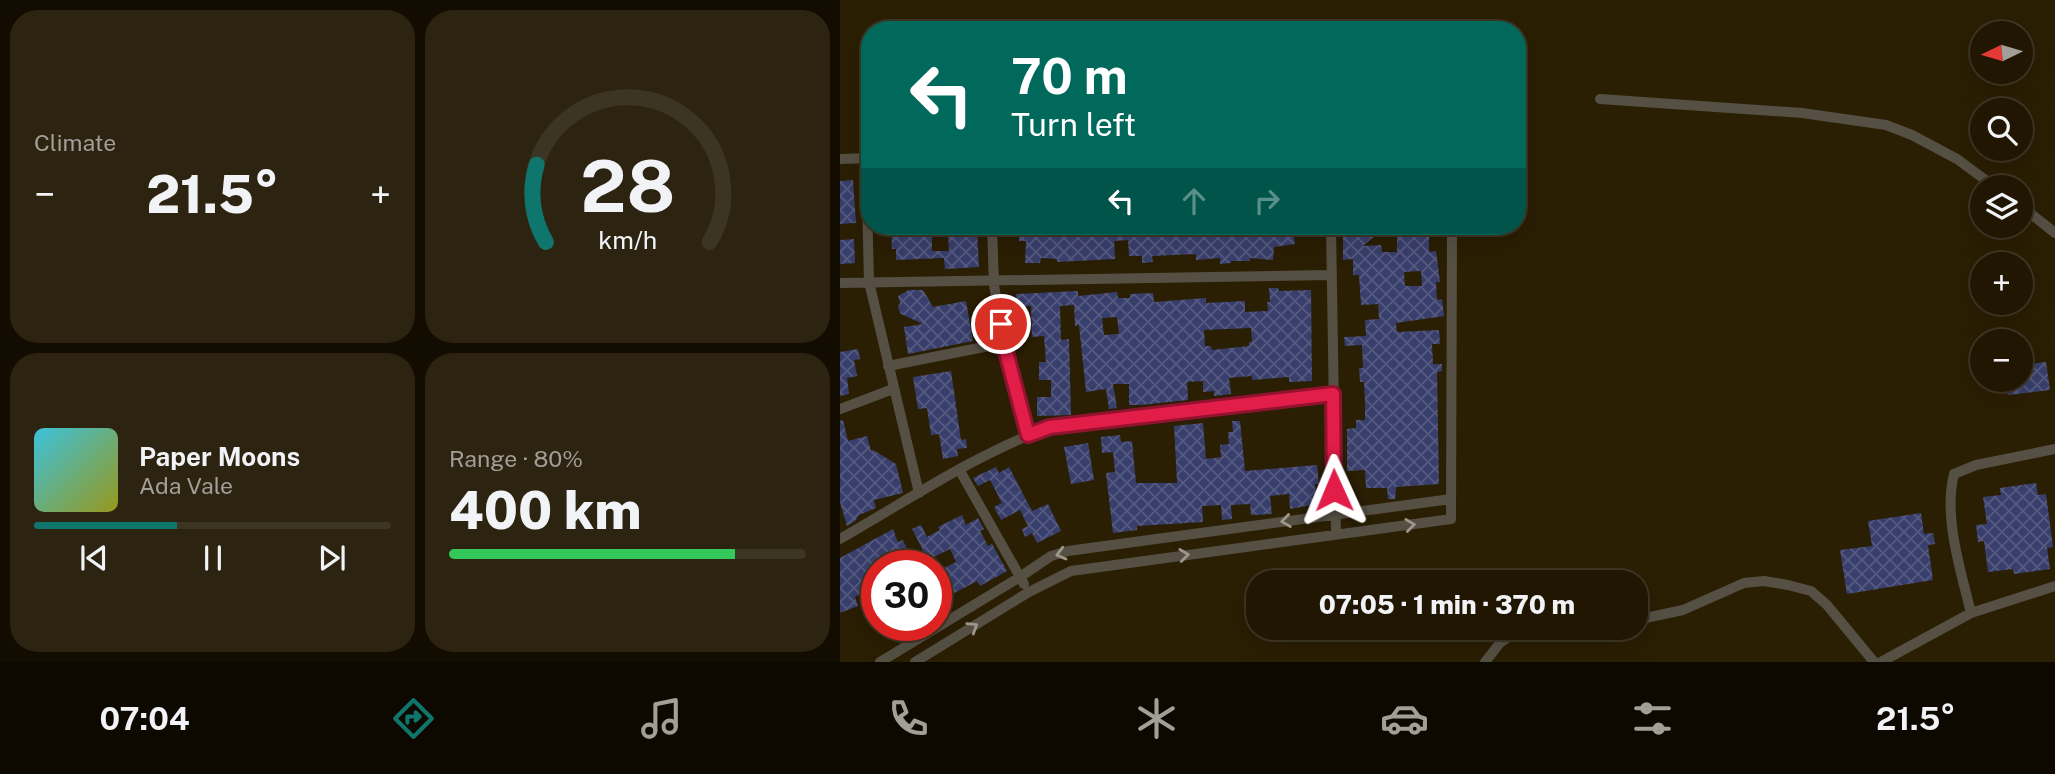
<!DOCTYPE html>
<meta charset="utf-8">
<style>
body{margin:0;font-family:"Public Sans",sans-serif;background:#2d2311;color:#f1f3f6;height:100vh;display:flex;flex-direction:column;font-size:26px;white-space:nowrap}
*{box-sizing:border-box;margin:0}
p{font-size:23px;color:#a29f99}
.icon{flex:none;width:38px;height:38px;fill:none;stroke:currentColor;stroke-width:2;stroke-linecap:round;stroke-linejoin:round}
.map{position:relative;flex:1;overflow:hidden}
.sheet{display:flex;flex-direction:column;gap:10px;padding:10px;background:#120c01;width:840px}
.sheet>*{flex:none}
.guide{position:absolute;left:21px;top:21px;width:665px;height:214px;border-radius:28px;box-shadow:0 7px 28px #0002,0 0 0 2px #3d3524;background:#00695c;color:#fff;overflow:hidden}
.needle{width:46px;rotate:265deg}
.fabs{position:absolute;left:1130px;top:21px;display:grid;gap:14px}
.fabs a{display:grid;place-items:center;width:63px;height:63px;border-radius:50%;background:#201602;box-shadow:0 7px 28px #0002,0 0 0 2px #3d3524;font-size:35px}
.speed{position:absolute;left:21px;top:550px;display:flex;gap:14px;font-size:35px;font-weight:700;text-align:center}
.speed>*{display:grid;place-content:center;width:91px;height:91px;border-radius:50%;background:#201602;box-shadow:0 7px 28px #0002,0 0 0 2px #3d3524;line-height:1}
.speed .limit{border:10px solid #d22;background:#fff;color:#111}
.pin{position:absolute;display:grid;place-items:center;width:60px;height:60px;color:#fff;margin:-30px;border:4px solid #fff;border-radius:50%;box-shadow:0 2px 7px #0007}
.me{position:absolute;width:77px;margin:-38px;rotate:359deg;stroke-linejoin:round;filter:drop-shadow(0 0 5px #0008)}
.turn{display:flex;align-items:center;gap:24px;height:147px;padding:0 35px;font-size:32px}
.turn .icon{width:91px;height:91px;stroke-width:2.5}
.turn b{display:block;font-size:49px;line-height:60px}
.lanes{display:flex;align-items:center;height:66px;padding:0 35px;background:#0003;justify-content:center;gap:35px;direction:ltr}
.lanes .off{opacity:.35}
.big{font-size:52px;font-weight:800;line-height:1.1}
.sheet .tile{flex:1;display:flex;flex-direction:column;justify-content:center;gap:10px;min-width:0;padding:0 24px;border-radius:28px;background:#2d2311}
.sheet .dial{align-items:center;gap:0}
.dial svg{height:182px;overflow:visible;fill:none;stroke:#3d3524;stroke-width:7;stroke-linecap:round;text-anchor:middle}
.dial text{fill:#f1f3f6;stroke:none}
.song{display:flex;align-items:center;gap:21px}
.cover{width:84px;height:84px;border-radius:10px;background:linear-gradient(135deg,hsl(190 70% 55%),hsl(60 70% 35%))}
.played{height:7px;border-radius:4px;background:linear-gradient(90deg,#0f766e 40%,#3d3524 40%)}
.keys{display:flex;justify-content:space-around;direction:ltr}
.heat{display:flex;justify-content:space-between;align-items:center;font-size:38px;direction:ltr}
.charge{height:10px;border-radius:5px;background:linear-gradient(90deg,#34c759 80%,#3d3524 0)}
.sheet .tiles{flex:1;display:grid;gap:10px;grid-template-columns:repeat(2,1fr)}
.trip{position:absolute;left:406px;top:570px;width:402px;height:70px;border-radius:28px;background:#201602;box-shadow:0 7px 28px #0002,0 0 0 2px #3d3524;font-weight:800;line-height:70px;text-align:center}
.menu{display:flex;height:112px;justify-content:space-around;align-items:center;background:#0d0901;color:#a29f99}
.menu .icon{width:49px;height:49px}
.menu .active{color:#0f766e}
.menu b{font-size:32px;color:#f1f3f6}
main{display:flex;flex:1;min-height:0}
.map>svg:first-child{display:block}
.building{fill:url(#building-cross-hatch);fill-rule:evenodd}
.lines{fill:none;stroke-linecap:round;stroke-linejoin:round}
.minor{stroke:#565044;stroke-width:10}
.oneway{stroke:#9e9689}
.route-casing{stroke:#92132f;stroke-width:18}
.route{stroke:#e11d48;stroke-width:12}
</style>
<main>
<section class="sheet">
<div class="tiles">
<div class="tile"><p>Climate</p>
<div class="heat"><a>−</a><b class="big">21.5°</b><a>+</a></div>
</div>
<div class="tile dial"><svg viewBox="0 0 100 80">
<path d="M14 69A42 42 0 1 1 86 69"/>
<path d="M14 69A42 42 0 0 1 10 35" stroke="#0f766e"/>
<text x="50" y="56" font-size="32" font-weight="700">28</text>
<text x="50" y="72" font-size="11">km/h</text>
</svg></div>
<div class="tile">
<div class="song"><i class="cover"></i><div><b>Paper Moons</b><p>Ada Vale</p></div></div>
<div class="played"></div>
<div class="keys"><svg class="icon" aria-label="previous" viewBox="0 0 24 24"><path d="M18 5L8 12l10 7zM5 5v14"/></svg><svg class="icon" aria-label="pause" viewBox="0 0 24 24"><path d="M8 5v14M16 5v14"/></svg><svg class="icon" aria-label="next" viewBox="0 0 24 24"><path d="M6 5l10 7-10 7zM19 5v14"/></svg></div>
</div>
<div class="tile"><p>Range · 80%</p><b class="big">400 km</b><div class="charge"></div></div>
</div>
</section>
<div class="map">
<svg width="1215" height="662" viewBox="0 0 1215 662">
<defs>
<pattern id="building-cross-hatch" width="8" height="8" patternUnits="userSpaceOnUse" patternTransform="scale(1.75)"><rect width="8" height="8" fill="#393f6c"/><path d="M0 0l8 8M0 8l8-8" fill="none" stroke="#565a80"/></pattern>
</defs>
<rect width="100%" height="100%" fill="#2a1e03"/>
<path class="building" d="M13 180 16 223 0 224V181Z
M51 226H137L139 267 105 269 104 258 56 260V249H52ZM108 236 109 251H92V237Z
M179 226H346V229H361L389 228V226H452L455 244 434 247 433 260 410 258V261H391V263L380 264V258L356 260V254L312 256 313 262 302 263V256H289L288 240 274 241 275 259 217 262V259L201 258 200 263H185L186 241H179Z
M522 226H546L523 246 541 245 542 252H557V226H594V233H589V252L596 251 600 282H596L597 300 602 299 604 316 556 323 557 332 599 330 600 344H592L593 364H602V371L597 372 599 484 556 487 555 499H548L547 488H526L525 470 507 471V429L516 428V420H525V402L524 382H520L519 368H523L522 345 505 346 504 337 526 336 525 320 539 319 538 304 521 305 519 275H513V259L503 260V232L515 231ZM581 271 582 286H565L564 272Z
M14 239 15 263 0 264V240Z
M429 288H438L439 291 471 290 472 381 449 382V377L412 380V376L389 378 391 394 374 396V391L363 392V381L347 382 348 400 301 405H289V384H273L277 408 269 409 266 389 246 392 239 325 235 326 234 305 220 306 221 340 229 339 231 415 197 416V397H211V380H199V362H206L204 336 192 337 191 306H176V294L238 291V296L277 292 278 298H290V294L313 293 314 302 366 298V303L405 301V312L428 311 427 302H430ZM277 317 279 334 264 335 262 318ZM411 328 412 342H409V346L372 350 371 346H365L364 330Z
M69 290H83L93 307 126 301 133 341 68 354 64 327 83 324 61 314 58 307 60 303 58 296Z
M18 349 20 359 14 360 17 376 7 378 9 394 0 396V352Z
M1206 362 1210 390 1168 395 1166 380H1181V365Z
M111 371 121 440 126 439 127 448 117 449 118 456 103 459 99 434 91 435 87 408 78 409 73 377Z
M3 420 8 441 27 436 31 451 33 450 56 464 63 493 34 500 36 508 19 515 15 521 7 526 0 502V421Z
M392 421H400L405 471 477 465 479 484H475L477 504 450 509 449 494 430 496 432 514 411 515 410 504 391 505 392 519 382 520 381 505 362 506 363 522 297 526V530L273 533 266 473 275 472 273 452 262 453 261 437 280 435 281 442 292 441 296 483H337L334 426 363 423 366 459 381 457 380 445 389 444 388 432H393Z
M248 443 254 480 231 484 224 447Z
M156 467 159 473 169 467 192 511 208 504 221 531 197 543 192 533 185 537 182 529 188 526 180 510 161 520 154 507 162 503 150 480 138 486 133 478Z
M1196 483 1198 495 1206 494 1213 547 1207 548 1210 569 1174 574 1173 569 1148 572 1144 541 1138 542 1136 525 1147 524 1143 497 1161 495 1160 488Z
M1081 513 1084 534 1093 533 1095 544 1088 545 1093 580 1007 594 1000 550 1032 546 1028 521Z
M122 515 126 525 138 518 144 529 140 531 148 546 152 544 167 571 140 586 137 581 105 598 110 609 96 616V572L116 562 110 549 88 560 72 529 81 525 87 537 100 530 98 527Z
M53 529 58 542 63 540 74 565H37V611L27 590 15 597 18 606 0 613V558Z
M43 625H77L49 638Z"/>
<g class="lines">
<path class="minor" d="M760 99 962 113 1046 125 1072 135 1117 159 1155 187
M26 158 29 282 79 493
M0 159 30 158
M1181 206 1215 233
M152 226 154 285 164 343 188 435
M491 226 496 534
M0 283 491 275
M48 366 164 343
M0 409 53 389
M120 471 184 584
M0 539C68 500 136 454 210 427L493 394
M1131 613C1121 571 1103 517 1114 474L1136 465 1215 449
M796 620 843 610 904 583 924 581 948 585 971 591 987 605 1034 662
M40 662 180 577 211 556 228 551 611 499
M75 662 189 592 231 571 611 519 612 226
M645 662 660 643 677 631 707 628
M1041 662 1131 613 1215 586"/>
</g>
<defs><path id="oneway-chevron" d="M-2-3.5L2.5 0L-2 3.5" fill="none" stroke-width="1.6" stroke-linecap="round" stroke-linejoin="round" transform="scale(1.75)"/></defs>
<g class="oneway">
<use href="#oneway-chevron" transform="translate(446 521) rotate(172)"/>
<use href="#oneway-chevron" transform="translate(570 525) rotate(-7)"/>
<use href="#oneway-chevron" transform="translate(221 554) rotate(165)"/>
<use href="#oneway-chevron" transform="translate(344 555) rotate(-7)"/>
<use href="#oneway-chevron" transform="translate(133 627) rotate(-32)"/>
</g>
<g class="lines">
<defs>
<path id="route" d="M161 324 165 348 188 435 210 427 493 394 494 490"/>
</defs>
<use href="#route" class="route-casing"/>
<use href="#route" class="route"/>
</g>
</svg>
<div class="fabs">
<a><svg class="needle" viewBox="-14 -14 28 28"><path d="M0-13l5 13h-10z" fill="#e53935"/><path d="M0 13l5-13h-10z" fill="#a29f99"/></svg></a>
<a><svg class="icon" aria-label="search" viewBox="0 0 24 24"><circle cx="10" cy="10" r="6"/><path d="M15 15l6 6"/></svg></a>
<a><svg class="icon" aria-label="layers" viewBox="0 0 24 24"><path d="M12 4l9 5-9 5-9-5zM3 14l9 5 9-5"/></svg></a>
<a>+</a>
<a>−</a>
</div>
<div class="speed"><div class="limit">30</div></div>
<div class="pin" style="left:161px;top:324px;background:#d93025"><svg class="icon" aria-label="arrive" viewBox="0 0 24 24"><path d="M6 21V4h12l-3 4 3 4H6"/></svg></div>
<svg class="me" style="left:494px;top:490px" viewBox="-20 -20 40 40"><path d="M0-17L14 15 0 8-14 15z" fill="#e11d48" stroke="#fff" stroke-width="4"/></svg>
<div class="trip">07:05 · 1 min · 370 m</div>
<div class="guide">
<div class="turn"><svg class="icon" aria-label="left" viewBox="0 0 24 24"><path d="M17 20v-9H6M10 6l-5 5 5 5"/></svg><div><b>70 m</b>Turn left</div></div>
<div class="lanes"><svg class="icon" aria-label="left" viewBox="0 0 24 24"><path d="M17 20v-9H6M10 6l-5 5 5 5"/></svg><svg class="icon off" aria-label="ahead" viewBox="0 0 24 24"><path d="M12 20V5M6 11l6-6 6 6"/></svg><svg class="icon off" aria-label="right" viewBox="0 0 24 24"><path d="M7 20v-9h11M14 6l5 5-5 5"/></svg></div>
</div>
</div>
</main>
<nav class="menu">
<b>07:04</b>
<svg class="icon active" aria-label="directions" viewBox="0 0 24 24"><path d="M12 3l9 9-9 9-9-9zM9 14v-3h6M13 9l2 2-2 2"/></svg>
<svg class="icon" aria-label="music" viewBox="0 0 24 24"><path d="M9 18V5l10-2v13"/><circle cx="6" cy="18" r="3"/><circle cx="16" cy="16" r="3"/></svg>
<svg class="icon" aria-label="phone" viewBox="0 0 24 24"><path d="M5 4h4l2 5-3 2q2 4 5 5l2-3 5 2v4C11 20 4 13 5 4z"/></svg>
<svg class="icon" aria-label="climate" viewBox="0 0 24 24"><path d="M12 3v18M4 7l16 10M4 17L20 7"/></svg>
<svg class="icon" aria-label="car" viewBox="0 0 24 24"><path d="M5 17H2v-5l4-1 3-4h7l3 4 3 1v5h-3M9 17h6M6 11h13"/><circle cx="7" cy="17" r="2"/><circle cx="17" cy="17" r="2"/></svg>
<svg class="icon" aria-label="filters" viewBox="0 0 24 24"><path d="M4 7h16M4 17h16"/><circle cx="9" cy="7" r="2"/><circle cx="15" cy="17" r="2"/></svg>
<b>21.5°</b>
</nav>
